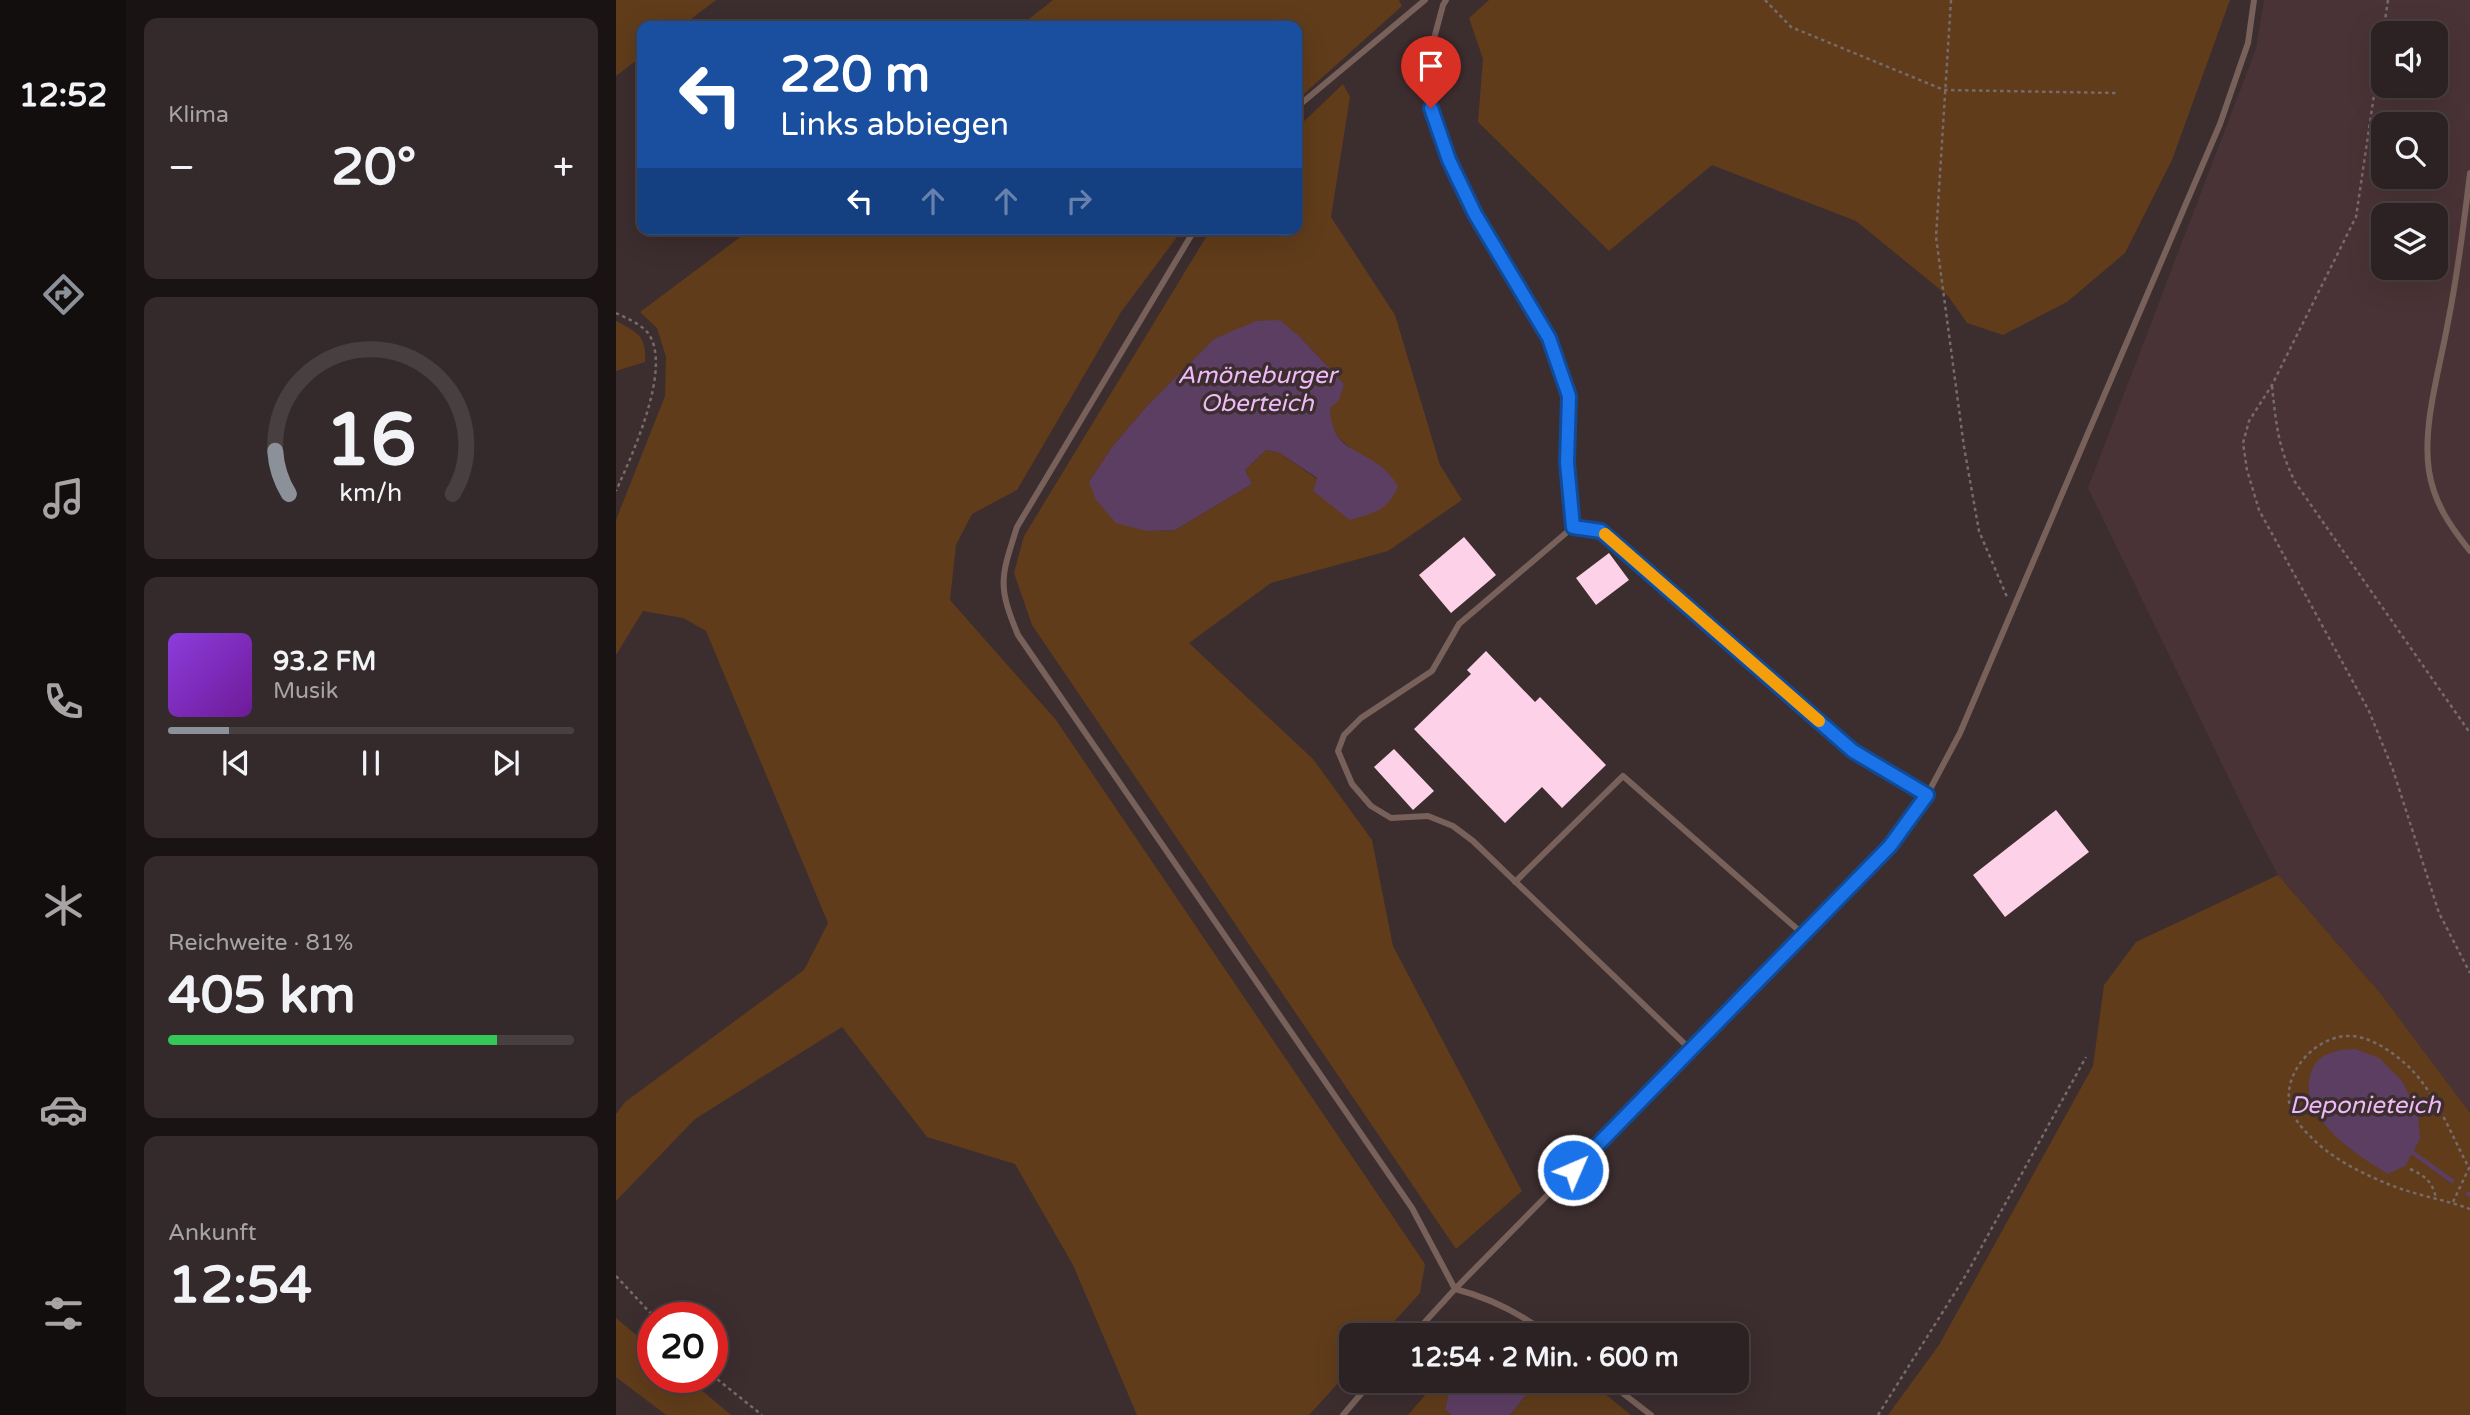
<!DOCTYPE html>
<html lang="de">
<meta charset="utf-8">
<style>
body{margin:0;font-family:"Varela Round",sans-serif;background:#352a2b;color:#f1f3f6;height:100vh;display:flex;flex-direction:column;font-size:26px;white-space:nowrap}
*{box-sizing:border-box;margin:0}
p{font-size:23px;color:#a7a4a6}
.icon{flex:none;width:38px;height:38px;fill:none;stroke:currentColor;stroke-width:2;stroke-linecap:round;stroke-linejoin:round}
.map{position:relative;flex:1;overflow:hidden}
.drawer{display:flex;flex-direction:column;gap:18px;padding:18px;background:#191313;width:490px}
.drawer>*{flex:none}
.top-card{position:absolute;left:21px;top:21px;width:665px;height:214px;border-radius:14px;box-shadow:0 7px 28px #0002,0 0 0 2px #483f41;background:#1a4fa0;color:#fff;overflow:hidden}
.fabs{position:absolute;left:1755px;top:21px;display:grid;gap:14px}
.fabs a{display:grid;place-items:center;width:77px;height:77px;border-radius:14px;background:#2d2223;box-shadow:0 7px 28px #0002,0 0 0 2px #483f41;font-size:35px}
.speed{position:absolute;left:21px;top:1302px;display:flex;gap:14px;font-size:35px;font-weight:700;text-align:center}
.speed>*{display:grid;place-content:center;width:91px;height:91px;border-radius:50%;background:#2d2223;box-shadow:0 7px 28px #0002,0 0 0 2px #483f41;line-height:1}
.speed .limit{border:10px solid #d22;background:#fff;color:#111}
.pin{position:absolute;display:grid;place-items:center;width:60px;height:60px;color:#fff;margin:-72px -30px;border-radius:50% 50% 50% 0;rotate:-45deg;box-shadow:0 0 7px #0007}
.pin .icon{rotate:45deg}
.me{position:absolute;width:77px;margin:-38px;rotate:45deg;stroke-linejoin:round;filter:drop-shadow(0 0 5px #0008)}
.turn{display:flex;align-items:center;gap:24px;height:147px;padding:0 28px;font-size:32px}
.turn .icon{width:91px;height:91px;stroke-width:2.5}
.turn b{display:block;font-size:49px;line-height:60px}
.lanes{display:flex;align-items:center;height:66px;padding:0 28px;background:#0003;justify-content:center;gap:35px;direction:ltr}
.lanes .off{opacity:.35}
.big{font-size:52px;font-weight:700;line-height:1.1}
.drawer .tile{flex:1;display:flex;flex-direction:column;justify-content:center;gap:10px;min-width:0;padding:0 24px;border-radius:14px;background:#352a2b}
.drawer .dial{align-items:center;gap:0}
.dial svg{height:182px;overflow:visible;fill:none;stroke:#483f41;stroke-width:7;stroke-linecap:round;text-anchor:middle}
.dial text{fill:#f1f3f6;stroke:none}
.song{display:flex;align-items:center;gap:21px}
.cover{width:84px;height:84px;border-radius:10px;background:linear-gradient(135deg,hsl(270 70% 55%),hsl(280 70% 35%))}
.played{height:7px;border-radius:4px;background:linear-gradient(90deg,#8c9099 15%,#483f41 15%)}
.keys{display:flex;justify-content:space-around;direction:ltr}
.heat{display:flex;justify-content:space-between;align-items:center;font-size:38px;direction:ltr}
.charge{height:10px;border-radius:5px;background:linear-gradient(90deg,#34c759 81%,#483f41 0)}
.trip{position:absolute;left:723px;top:1323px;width:410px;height:70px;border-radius:14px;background:#2d2223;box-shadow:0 7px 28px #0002,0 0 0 2px #483f41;font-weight:700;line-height:70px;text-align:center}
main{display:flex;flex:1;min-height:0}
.menu{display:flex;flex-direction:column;width:126px;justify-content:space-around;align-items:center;background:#120e0e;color:#a7a4a6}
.menu .icon{width:49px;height:49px}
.menu .on{color:#8c9099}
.menu b{font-size:32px;color:#f1f3f6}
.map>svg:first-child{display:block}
.built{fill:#4a3336;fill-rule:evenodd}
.green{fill:#603c1a;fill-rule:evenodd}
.water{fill:#5d3e63}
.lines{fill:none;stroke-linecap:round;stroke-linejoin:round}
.stream{stroke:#5d3e63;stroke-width:4.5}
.building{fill:#fdd2e8}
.path{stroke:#776a6b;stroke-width:2.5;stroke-dasharray:3.5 3.5;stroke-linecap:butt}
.service{stroke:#78615a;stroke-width:6}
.route-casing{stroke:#114b97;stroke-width:18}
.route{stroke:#1a73e8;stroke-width:12}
.slow{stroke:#f59e0b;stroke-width:12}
.labels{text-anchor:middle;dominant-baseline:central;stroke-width:7;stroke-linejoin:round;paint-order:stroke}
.water-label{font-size:24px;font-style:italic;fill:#eebaf8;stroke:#3c2d2f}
</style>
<main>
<nav class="menu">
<b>12:52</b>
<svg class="icon on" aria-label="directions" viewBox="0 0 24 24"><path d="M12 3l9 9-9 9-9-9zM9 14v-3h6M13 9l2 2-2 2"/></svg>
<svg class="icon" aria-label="music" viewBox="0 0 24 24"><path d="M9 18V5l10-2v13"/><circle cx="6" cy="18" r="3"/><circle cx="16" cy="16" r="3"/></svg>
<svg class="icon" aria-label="phone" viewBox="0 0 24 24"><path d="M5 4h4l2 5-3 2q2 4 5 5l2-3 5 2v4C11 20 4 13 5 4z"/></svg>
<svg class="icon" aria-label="climate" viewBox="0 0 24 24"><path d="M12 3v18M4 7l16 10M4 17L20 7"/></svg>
<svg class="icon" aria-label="car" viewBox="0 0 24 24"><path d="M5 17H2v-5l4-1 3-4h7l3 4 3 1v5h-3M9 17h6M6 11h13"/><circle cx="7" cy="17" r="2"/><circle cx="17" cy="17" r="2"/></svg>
<svg class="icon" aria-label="filters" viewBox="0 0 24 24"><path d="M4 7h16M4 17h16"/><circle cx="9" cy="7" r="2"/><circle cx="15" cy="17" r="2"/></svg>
</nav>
<section class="drawer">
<div class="tile"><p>Klima</p>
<div class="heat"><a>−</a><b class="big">20°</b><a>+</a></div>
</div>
<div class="tile dial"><svg viewBox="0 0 100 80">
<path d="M14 69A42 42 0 1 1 86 69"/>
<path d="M14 69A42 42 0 0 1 8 50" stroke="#8c9099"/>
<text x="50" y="56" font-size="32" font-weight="700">16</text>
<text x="50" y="72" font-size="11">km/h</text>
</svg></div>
<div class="tile">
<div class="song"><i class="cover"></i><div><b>93.2 FM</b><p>Musik</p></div></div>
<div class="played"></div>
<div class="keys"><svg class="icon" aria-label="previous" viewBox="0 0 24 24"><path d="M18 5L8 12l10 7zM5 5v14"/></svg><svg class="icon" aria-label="pause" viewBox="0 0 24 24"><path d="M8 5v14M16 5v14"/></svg><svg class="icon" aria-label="next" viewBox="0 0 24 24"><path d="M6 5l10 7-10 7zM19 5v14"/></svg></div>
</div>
<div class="tile"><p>Reichweite · 81%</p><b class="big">405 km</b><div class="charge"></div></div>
<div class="tile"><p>Ankunft</p><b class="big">12:54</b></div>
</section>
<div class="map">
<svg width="1854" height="1415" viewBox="0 0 1854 1415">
<rect width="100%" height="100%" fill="#3c2d2f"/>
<path class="built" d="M1648 0H1854V1113L1765 994 1662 875 1637 828 1472 488 1640 49ZM1768 33H1820V86H1768ZM1768 124H1820V177H1768ZM1768 215H1820V268H1768Z"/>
<path class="green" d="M0 0H100L66 26H26V56L0 76Z
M437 0H783L786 6 681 100V26H404Z
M873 0H1614L1556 160 1509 253 1451 302 1387 335 1351 323 1332 296 1240 221 1096 165 993 251 862 122 867 59 853 18Z
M727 84 734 97 715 217 779 315 824 465 846 500 772 551 655 583 573 643 697 759 756 840 777 946 906 1191 840 1249 416 625 398 573 408 536 595 229H681V128ZM663 320 684 337 728 384C724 391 716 401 714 409 709 439 746 455 767 468L711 500 697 491 701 479 664 453 650 450 629 470 636 484 559 530 531 531 473 482 496 447 530 407 598 339Z
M135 229H567L505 312 401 490 356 514 340 545 334 600 440 720 809 1264 804 1293 766 1335H735V1369L693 1415H521L457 1265 399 1164 311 1137 226 1027 79 1119 0 1201V1114L9 1102 188 970 212 923 90 631 67 618 27 611 0 655V520L49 396 50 357 41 328 24 312Z
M0 321C21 332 31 336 29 362L0 371Z
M1662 875 1765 994 1854 1113V1415H1272L1323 1345 1477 1066 1488 985 1520 942Z
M0 1318 37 1349V1377H70L115 1415H50L0 1377Z
M821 1381H841L833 1391 829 1409 835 1415H792Z
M913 1381H973L1015 1415H894L914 1390Z"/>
<path class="water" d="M664 320 684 337 728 384 723 400 714 408C716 451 741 446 767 468 773 473 778 480 782 486 771 512 759 512 734 520L697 491 701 478 664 453 650 450 629 470 636 484 559 530 531 531 500 523 480 500 473 482 496 447 530 407 598 339 640 321Z
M1739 1049 1763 1058 1786 1081 1802 1113 1804 1139 1789 1166 1772 1174C1741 1155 1680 1117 1695 1073 1701 1053 1720 1050 1739 1049Z
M841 1381H913L914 1390 894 1415H835L829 1409 833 1391Z"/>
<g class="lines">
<path class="stream" d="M1796 1152 1836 1181
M1852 1194 1854 1195"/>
</g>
<path class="building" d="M848 537 880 575 835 613 803 575Z
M993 553 1013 580 980 605 960 578Z
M870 651 919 702 924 697 990 765 946 808 926 787 889 823 798 729 855 674 851 670Z
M778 749 818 791 797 810 758 767Z
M1440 810 1473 852 1389 917 1357 875Z"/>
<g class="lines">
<path class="path" d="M1149 0 1175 27 1328 90 1500 93
M1335 0 1320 237 1348 447 1363 531 1391 597
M1772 0 1740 217 1656 385 1633 421 1627 443 1631 470 1643 510 1753 711 1777 770 1823 913 1854 973
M0 313C10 318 25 324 32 333 57 367 16 455 0 491
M1656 386C1660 424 1662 447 1679 482L1854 733
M1794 1169C1809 1176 1816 1181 1820 1198
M1837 1202 1853 1168C1835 1134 1820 1094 1793 1067 1779 1054 1761 1041 1743 1037 1708 1029 1669 1066 1673 1101 1675 1115 1685 1128 1695 1137 1715 1158 1745 1173 1772 1184 1798 1195 1827 1199 1854 1209
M0 1276 39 1318
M96 1375 146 1415
M1262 1415 1350 1275 1470 1057"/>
<path class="service" d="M830 0 827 5 812 61 815 108 833 160 859 214 933 338 953 396 951 463 957 527
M681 107 809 0
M1854 173C1848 223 1842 273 1832 322 1824 368 1806 425 1813 471 1818 503 1834 526 1854 551
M579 229 401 527C385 577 381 585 402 635L796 1208 839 1289C875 1298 904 1313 933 1335
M899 882 1007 776 1188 935
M1075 1050 857 841 837 826 812 816 775 818 755 806 736 784 722 751 728 735 745 718 816 671 843 624 957 527 985 531 1237 751 1311 795
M797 1335 839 1289 1274 846 1311 795 1344 733 1604 124 1632 43 1638 0
M991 1381 1035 1415
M727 1415 756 1381"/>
</g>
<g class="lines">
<defs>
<path id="route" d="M815 108 833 160 859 214 933 338 953 396 951 463 957 527 985 531 1237 751 1311 795 1274 846 957 1170"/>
</defs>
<use href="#route" class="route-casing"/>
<use href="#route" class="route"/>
<path class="slow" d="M989 534 1203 721"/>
</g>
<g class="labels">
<g class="water-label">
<text x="641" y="375">Amöneburger<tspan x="641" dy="28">Oberteich</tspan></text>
<text x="1749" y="1105">Deponieteich</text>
</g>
</g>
</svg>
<div class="fabs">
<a><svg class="icon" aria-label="sound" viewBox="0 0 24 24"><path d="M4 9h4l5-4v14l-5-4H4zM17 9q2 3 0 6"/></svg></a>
<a><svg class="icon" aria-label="search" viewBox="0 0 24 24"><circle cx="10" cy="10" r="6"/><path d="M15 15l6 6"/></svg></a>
<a><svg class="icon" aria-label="layers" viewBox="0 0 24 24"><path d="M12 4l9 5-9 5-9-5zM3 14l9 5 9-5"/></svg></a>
</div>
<div class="speed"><div class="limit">20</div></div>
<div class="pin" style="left:815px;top:108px;background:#d93025"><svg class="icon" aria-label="arrive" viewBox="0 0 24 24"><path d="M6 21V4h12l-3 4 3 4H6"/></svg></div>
<svg class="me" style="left:957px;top:1170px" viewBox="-20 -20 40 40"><circle r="17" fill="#1a73e8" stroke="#fff" stroke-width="3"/><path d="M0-11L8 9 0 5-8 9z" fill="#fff"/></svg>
<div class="trip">12:54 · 2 Min. · 600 m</div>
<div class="top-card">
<div class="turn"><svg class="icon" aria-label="left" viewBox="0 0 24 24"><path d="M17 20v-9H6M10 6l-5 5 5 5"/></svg><div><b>220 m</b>Links abbiegen</div></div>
<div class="lanes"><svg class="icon" aria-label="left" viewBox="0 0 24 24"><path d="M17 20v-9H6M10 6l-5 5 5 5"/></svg><svg class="icon off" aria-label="ahead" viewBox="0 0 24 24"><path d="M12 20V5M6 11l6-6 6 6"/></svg><svg class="icon off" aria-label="ahead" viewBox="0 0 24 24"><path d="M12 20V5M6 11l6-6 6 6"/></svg><svg class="icon off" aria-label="right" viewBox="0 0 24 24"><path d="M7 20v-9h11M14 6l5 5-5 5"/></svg></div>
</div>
</div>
</main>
